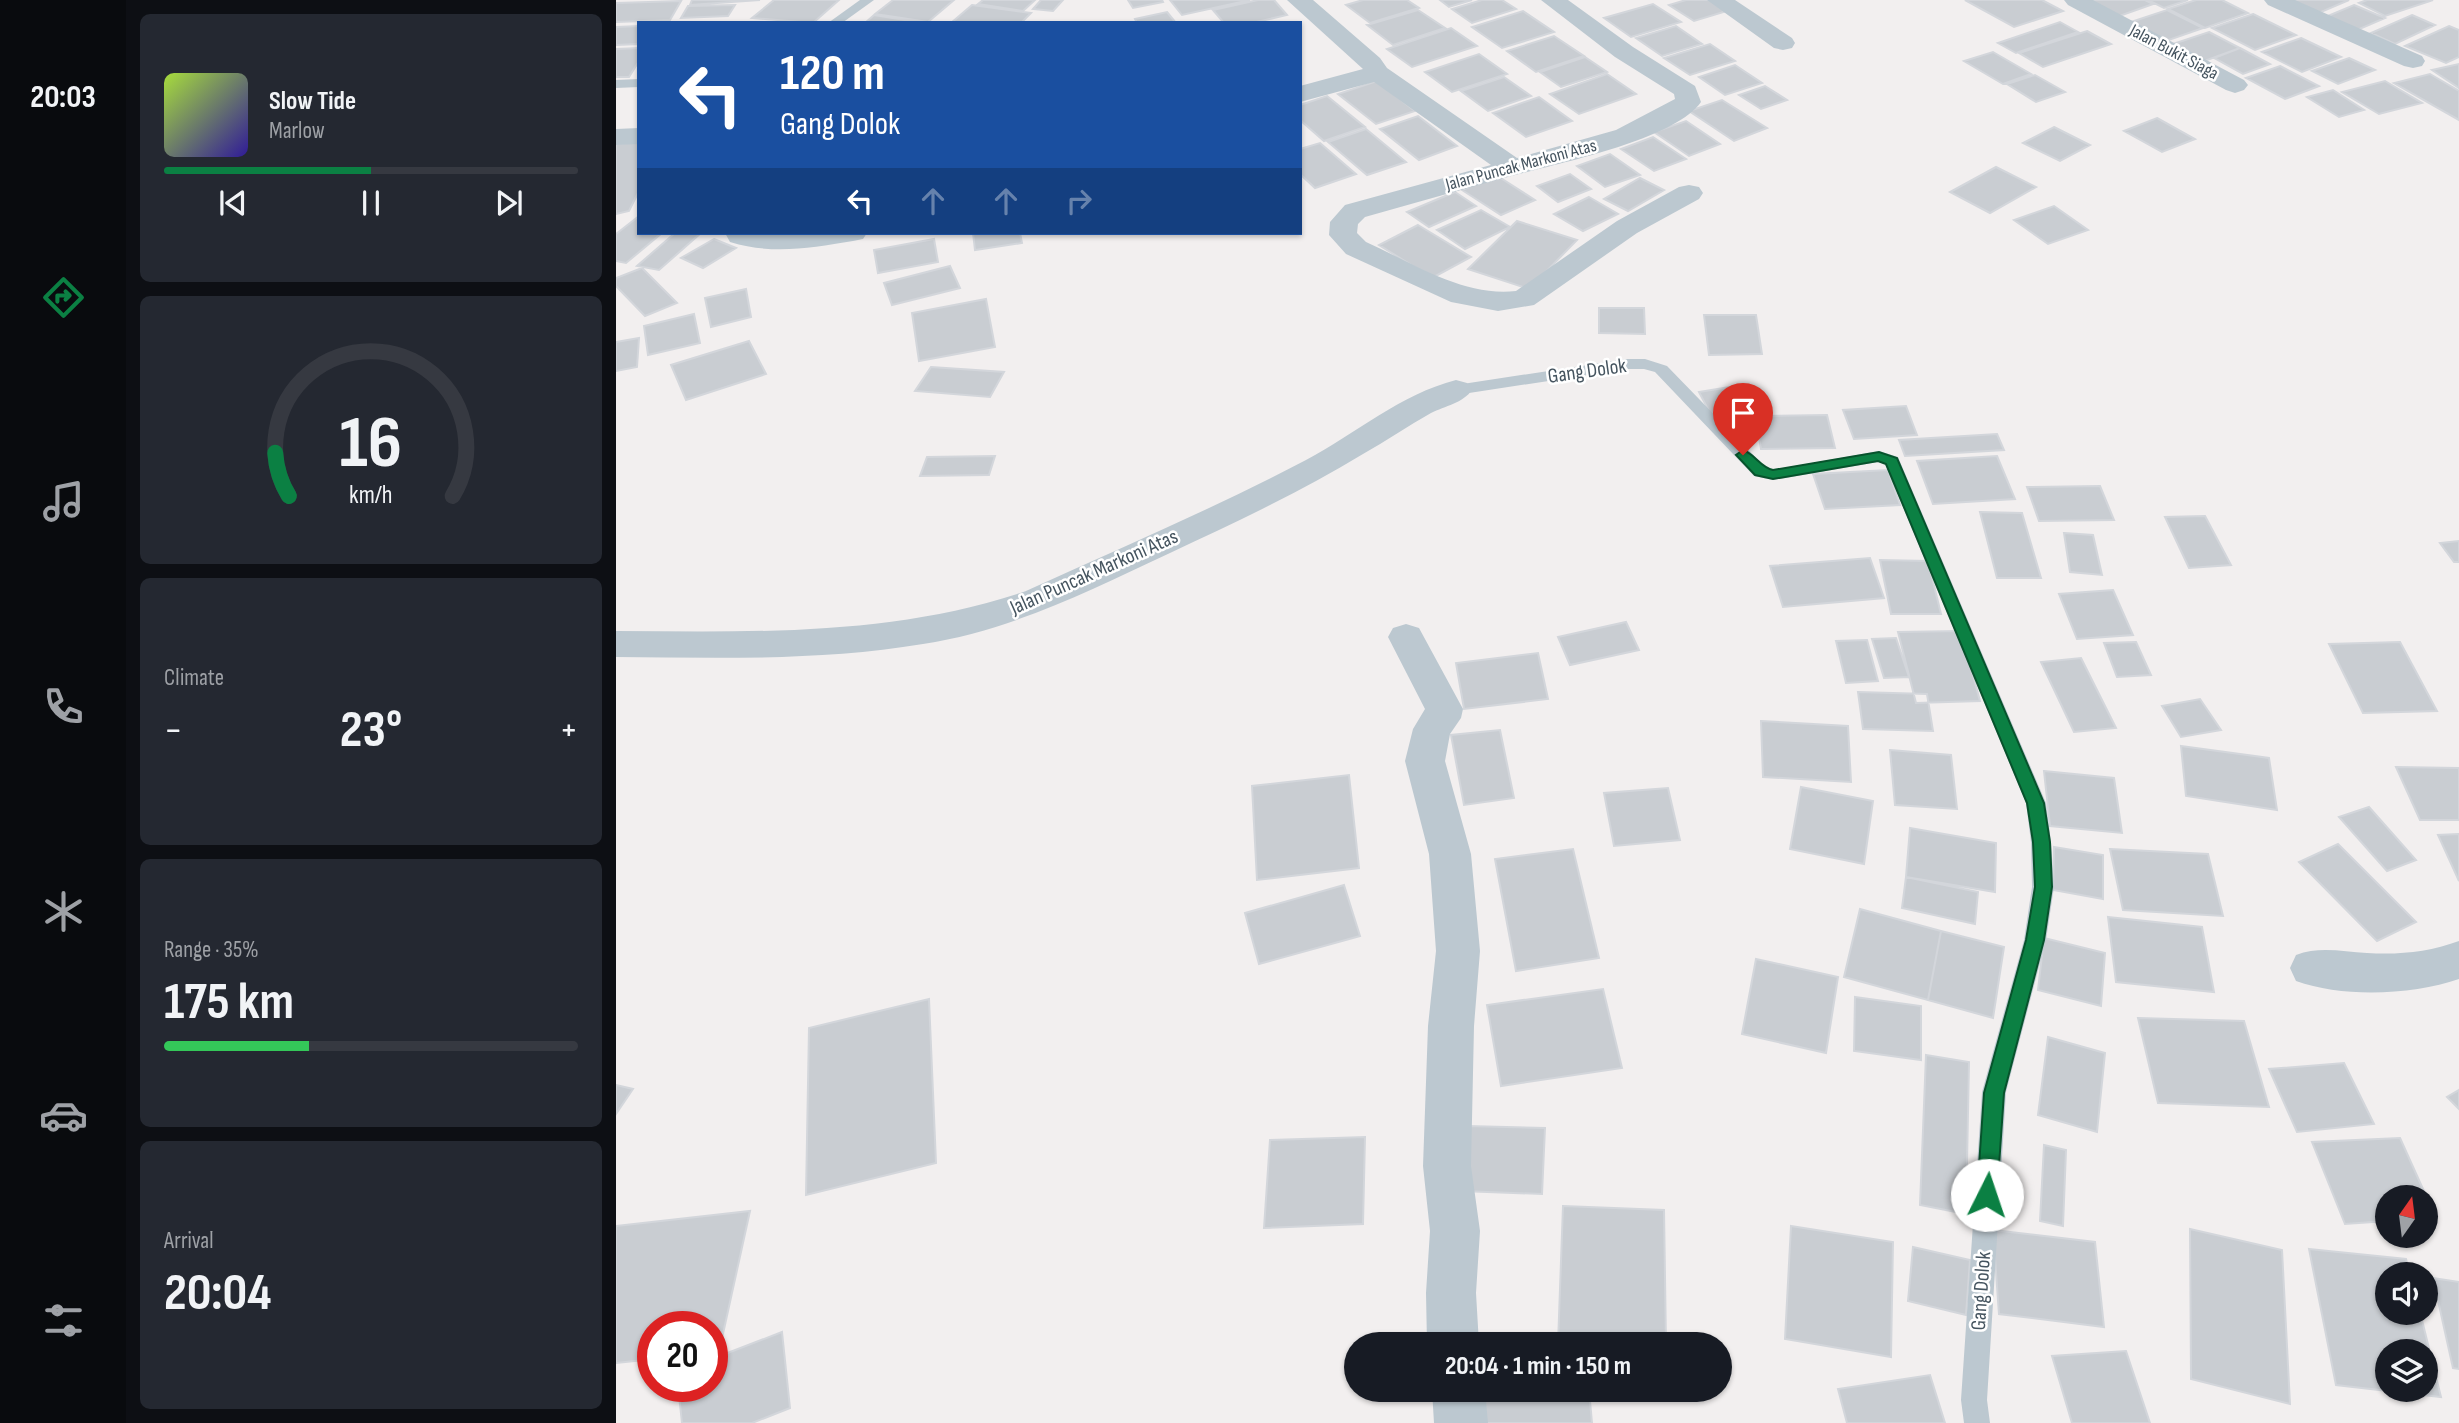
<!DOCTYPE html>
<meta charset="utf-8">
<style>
body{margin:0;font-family:"Sofia Sans Condensed",sans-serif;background:#242831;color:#f1f3f6;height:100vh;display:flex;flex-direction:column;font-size:26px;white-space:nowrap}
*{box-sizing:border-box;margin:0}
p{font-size:23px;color:#9ea1a6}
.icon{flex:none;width:38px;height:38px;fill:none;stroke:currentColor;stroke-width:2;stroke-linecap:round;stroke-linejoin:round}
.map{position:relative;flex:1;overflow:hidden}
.panel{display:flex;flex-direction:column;gap:14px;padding:14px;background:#0d0f14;width:490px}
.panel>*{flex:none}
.hud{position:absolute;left:21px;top:21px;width:665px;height:214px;border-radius:0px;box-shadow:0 2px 5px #0004;background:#1a4fa0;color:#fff;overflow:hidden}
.needle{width:46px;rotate:14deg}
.buttons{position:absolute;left:1759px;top:1185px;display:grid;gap:14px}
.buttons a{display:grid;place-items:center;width:63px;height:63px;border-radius:50%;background:#171b24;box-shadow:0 2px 5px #0004;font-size:35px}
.speed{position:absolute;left:21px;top:1311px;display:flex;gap:14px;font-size:35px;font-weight:700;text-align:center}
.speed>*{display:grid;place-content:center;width:91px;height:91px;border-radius:50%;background:#171b24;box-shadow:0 2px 5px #0004;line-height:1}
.speed .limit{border:10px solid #d22;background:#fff;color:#111}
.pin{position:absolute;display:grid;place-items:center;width:60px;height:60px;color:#fff;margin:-72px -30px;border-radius:50% 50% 50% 0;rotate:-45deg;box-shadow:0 0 7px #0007}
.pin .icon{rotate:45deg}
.me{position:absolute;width:77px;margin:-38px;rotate:4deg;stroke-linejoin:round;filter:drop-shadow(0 0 5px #0008)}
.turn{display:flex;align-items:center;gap:24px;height:147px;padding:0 28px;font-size:32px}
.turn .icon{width:91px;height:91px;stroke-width:2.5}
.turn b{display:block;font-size:49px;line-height:60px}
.lanes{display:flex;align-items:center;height:66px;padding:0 28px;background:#0003;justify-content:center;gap:35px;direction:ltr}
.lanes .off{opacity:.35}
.big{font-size:52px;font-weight:700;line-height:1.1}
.panel .card{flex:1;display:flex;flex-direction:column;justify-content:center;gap:10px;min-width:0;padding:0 24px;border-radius:10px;background:#242831}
.panel .dial{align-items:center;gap:0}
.dial svg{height:182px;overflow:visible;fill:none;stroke:#363941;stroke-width:7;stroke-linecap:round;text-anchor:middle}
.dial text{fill:#f1f3f6;stroke:none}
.song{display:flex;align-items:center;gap:21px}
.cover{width:84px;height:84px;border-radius:10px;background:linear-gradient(135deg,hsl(80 70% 55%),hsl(250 70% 35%))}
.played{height:7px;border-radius:4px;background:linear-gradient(90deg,#0b8043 50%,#363941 50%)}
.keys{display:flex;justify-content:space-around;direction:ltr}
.heat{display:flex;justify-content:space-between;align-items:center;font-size:38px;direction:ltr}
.charge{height:10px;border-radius:5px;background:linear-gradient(90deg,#34c759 35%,#363941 0)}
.trip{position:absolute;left:728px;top:1332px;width:388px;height:70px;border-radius:35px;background:#171b24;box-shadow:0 2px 5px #0004;font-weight:700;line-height:70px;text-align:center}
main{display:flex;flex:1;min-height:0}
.tabs{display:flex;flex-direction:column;width:126px;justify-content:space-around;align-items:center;background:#090b0e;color:#9ea1a6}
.tabs .icon{width:49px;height:49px}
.tabs .on{color:#0b8043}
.tabs b{font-size:32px;color:#f1f3f6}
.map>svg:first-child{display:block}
.building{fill:#c9cdd2;stroke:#d3d6db;stroke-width:2;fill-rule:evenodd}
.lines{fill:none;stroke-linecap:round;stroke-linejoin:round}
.service{fill:#bcc8d0;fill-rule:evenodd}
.minor{fill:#bcc8d0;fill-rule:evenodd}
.route{fill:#0b8043;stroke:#07532c;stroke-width:2}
.labels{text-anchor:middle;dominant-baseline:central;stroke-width:5;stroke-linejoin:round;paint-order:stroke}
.far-street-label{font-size:18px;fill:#45545f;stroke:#fff}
.street-label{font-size:21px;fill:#45545f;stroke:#fff}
</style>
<main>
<nav class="tabs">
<b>20:03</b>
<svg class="icon on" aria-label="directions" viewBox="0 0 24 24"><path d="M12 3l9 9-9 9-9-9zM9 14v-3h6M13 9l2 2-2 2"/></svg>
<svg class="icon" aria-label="music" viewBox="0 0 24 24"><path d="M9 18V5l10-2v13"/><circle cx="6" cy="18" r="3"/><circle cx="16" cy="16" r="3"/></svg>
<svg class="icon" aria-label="phone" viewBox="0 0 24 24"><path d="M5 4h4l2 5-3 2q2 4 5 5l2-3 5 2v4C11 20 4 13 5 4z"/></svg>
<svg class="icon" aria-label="climate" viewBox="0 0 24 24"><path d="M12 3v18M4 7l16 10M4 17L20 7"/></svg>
<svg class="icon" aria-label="car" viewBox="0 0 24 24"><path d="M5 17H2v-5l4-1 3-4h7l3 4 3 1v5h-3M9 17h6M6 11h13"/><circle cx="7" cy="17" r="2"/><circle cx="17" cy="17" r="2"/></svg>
<svg class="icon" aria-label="filters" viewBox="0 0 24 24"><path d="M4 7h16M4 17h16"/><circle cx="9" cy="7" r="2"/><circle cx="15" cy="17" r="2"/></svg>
</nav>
<section class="panel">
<div class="card">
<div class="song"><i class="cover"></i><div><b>Slow Tide</b><p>Marlow</p></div></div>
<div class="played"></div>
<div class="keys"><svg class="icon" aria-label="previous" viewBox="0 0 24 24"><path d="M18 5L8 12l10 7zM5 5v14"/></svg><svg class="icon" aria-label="pause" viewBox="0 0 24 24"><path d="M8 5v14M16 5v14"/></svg><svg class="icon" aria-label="next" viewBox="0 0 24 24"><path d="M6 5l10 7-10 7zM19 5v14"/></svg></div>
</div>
<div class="card dial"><svg viewBox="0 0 100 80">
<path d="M14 69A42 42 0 1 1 86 69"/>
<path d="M14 69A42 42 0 0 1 8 50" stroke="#0b8043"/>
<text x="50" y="56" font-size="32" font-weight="700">16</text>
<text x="50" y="72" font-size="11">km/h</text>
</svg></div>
<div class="card"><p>Climate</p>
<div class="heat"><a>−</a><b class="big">23°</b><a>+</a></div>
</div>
<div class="card"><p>Range · 35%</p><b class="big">175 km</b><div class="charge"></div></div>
<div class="card"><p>Arrival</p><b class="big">20:04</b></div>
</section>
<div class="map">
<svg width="1843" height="1423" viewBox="0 0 1843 1423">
<rect width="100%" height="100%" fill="#f2efef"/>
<path class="building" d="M76 0H144L74 5Z
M158 0H223L197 23 136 18Z
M277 0H338L312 22 259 14Z
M367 0H419L407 11 362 4Z
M425 0H447L437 11 417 9Z
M512 0H546L547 2 517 8Z
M554 0H634L566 15Z
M642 0H658L671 15 636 23H608L597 10Z
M747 0H791L803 8 754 23 730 5Z
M824 0H856L833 7Z
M866 0H886L900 9 856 23 836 9Z
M1070 0H1094L1111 11 1078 21 1053 5Z
M1349 0H1426L1447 11 1398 27Z
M1480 0H1529L1537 4 1498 18 1470 3Z
M1532 0H1572L1548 8Z
M1580 0H1606L1632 13 1589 28 1552 9Z
M1665 0H1733L1698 15Z
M1751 0H1817L1769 16 1743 3Z
M65 1 54 20 0 22V3Z
M1037 4 1065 22 1015 37 988 18Z
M119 5 112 16 65 18 72 6Z
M356 5 415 13 405 23H335Z
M1738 5 1769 18 1739 31 1707 18Z
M802 10 829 28 777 45 751 25Z
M1551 10 1587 28 1547 42 1512 23Z
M907 11 938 32 886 48 856 27Z
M551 12 560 23H521L519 19Z
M1637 14 1680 35 1639 50 1596 28Z
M258 15 307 23H249Z
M1796 15 1819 25 1779 44 1755 33Z
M1444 22 1462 32 1400 53 1382 43Z
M23 26V44L0 45V27Z
M1060 26 1086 44 1046 56 1020 38Z
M1833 26 1843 30V57L1830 63 1789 46Z
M835 28 861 46 796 67 771 49Z
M1471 31 1495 44 1427 67 1403 53Z
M1593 32 1624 48 1583 63 1551 46Z
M938 36 968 56 920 72 891 51Z
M1685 38 1725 57 1686 72 1646 52Z
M1094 44 1119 61 1074 75 1048 58Z
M23 48V61L13 77H0V49Z
M1624 48 1654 64 1627 74 1598 58Z
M1377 52 1415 74 1387 84 1348 61Z
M863 54 891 74 836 92 809 72Z
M969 57 991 72 945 87 924 72Z
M1733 58 1759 70 1722 84 1696 71Z
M1843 64V88L1816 70Z
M1119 65 1146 83 1109 95 1083 77Z
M1664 66 1703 86 1669 99 1630 78Z
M991 74 1020 94 963 114 934 94Z
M1814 74 1843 91V120L1778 83Z
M1419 75 1449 92 1420 102 1391 84Z
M888 77 915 96 872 111 845 91Z
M761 81 799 111 760 124 722 94Z
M1769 81 1806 103 1763 114 1726 92Z
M1149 86 1171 100 1145 109 1123 95Z
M1717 90 1748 110 1723 117 1691 97Z
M711 96 749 127 708 141 684 120V105Z
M923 97 956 121 910 137 877 113Z
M1106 100 1151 128 1118 141 1073 111Z
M802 116 841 146 803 160 764 129Z
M1541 118 1579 139 1546 152 1508 131Z
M1070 121 1104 144 1073 156 1038 132Z
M1438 127 1474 145 1444 161 1407 143Z
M750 129 790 162 751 175 712 142Z
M1037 137 1070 159 1038 171 1005 149Z
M23 142V191L13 211 0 214V144Z
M704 143 740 174 699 188 684 174V149Z
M994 154 1024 175 989 187 961 166Z
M1380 167 1420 187 1374 213 1334 192Z
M954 174 975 189 942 202 921 186Z
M880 175 919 200 885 215 846 190Z
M1024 178 1048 190 1012 211 988 199Z
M839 192 860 206 813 227 791 212Z
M973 197 1002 214 967 231 938 214Z
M1438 206 1472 230 1432 244 1398 220Z
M865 210 894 227 849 249 821 230Z
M23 216V233H46L10 263 0 261V234Z
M901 221 961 240 913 289 852 269Z
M802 225 855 257 816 278 763 245Z
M59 233H85L43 270 21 266Z
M357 233H404L406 243 359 250Z
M98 239 120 248 87 268 65 258Z
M318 239 322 262 262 273 258 250Z
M334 266 344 288 276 305 268 283Z
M26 268 61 303 29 316 0 286V278Z
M130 289 135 317 95 327 89 298Z
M370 299 379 347 303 361 296 313Z
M983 308H1028L1029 334 983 333Z
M78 314 84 343 32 355 28 326Z
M1088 315H1140L1146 354 1093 355Z
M23 338 21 367 0 371V342Z
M133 341 150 374 70 400 55 365Z
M315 367 388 372 374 397 299 391Z
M1125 385 1136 406 1094 413 1083 392Z
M1290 406 1301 435 1238 439 1227 410Z
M1211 415 1219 448 1145 449 1139 416Z
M1381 434 1388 450 1289 456 1283 440Z
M379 456 373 475 304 476 311 457Z
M1381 456 1399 499 1317 504 1301 461Z
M1272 470 1284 505 1209 509 1197 474Z
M1484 486 1498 520 1423 521 1411 487Z
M1364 512 1406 513 1425 578H1381Z
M1589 516 1615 565 1573 568 1549 517Z
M1448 533 1477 535 1486 575 1454 572Z
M1843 541V562H1838L1824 543Z
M1254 558 1268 598 1167 607 1154 566Z
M1264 560 1312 561 1325 614H1275Z
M1497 590 1517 635 1461 639 1443 594Z
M1010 622 1023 650 954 665 942 637Z
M1345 631 1364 701 1300 703 1282 632Z
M1280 638 1293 677 1268 678 1256 639Z
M1251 640 1262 681 1230 683 1220 641Z
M1520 642 1535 675 1501 677 1488 643Z
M1784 642 1821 711 1747 713 1713 644Z
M922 653 932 699 848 709 840 663Z
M1465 658 1500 728 1458 732 1425 662Z
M1242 692 1311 694 1317 731 1247 729Z
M1584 699 1605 730 1565 737 1546 706Z
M1145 721 1232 726 1235 782 1147 777Z
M884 730 898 798 848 805 835 735Z
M1565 746 1653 758 1661 810 1570 796Z
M1274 750 1335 755 1341 809 1279 805Z
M1780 767 1843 768V820H1804Z
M1428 771 1498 778 1506 833 1434 826Z
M733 775 743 868 641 880 636 786Z
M1185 787 1257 801 1248 864 1174 849Z
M1052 788 1064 840 998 846 988 793Z
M1753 807 1800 860 1771 871 1723 817Z
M1294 828 1380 843 1379 892 1290 877Z
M1843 834V881L1822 835Z
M1722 844 1800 922 1761 941 1683 862Z
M1438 847 1487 855V899L1437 890Z
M957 849 983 958 900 971 879 859Z
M1494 849 1592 854 1607 916 1507 910Z
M1290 877 1362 892 1359 924 1286 908Z
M728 885 744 936 643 964 629 913Z
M1244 909 1325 931 1312 1000 1228 977Z
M1492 917 1586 927 1598 992 1500 982Z
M1325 931 1388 947 1377 1018 1312 1000Z
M1428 938 1489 953 1485 1006 1422 990Z
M1140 959 1222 977 1210 1053 1126 1034Z
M987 989 1006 1068 885 1086 871 1005Z
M1239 997 1305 1006V1060L1238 1051Z
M313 999 320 1163 190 1195 193 1028Z
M1522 1018 1628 1021 1653 1107 1542 1103Z
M1432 1037 1489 1053 1481 1132 1422 1115Z
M1310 1055 1353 1062 1350 1214 1304 1205Z
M1728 1063 1758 1124 1681 1132 1653 1069Z
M0 1085 17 1089 0 1114Z
M1843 1090V1109L1831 1097Z
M851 1126 929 1128 926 1194 846 1191Z
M749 1137 747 1224 648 1228 654 1140Z
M1784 1138 1820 1218 1810 1219V1197H1771V1221L1729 1224 1696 1142Z
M1428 1145 1450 1150 1447 1226 1424 1221Z
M947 1206 1048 1210 1050 1344H942Z
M134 1211 103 1352H96V1326H37V1359L0 1363V1226Z
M1175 1226 1277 1242 1275 1357 1169 1339Z
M1574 1229 1666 1250 1674 1404 1575 1379Z
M1377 1230 1479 1242 1488 1327 1383 1314Z
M1297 1247 1354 1260 1350 1315 1292 1301Z
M1693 1249 1790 1259 1794 1274H1771V1312H1804L1825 1397 1720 1385ZM1771 1351H1810V1390H1771Z
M1817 1278 1843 1282V1369L1837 1368Z
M166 1332 174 1408 136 1423H66L62 1386H96V1359Z
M1510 1351 1534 1423H1456L1436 1356Z
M1314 1375 1329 1423H1231L1222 1389Z
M865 1390H973L976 1423H866Z"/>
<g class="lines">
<path class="service" d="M244 0H258L226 23H212Z
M23 79V87L0 88V80Z
M1011 359H1029L1051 366 1150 468 1157 470 1263 451 1282 457 1430 803 1435 842 1438 887 1430 940 1390 1092 1371 1400 1374 1423H1348L1345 1400 1366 1092 1408 940 1416 887 1415 842 1410 803 1269 464 1262 462 1157 480 1138 476 1039 372 1028 369H1011L840 395 832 390 840 385Z"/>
<path class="minor" d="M671 0H697L764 58 771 68 901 158 1000 130 1059 99 1058 94 999 57 925 0H952L1017 47 1079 86 1085 102C1058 141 934 165 888 178 841 191 795 204 749 217L742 224 741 233 750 242C797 263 847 297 900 291L1001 221 1063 187 1073 185 1083 187 1087 193 1083 199 1021 233 918 305 882 311 835 302 730 254 713 235 714 222 729 205 875 165 758 82 684 102V86L747 69Z
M1091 0H1119L1176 38 1179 43 1176 48 1167 50 1158 48Z
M1448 0H1477L1628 80 1632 85 1628 90 1619 93 1610 90 1452 5Z
M1648 0H1679L1806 56 1809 61 1806 66 1797 68 1788 66 1652 5Z
M23 128V144L0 145V129Z
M109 233H251L247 239 237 241C194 248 157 255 114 242Z
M840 380 851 383 856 390C847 403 829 406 815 413 792 426 770 441 747 454 685 492 620 522 554 553 473 591 396 630 307 644 205 661 102 658 0 657V631C138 632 278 636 410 591 504 548 599 508 690 460 739 434 785 394 840 380Z
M790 624 803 628 847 709 845 718 834 734 829 761 855 854 864 951 858 1026 855 1166 864 1231 860 1293 863 1344H811L810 1293 814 1231 807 1166 812 1026 820 951 813 854 789 761 797 729 809 709 772 637 777 628Z
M1843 941V979C1797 995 1727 998 1680 981L1674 968 1680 955C1704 946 1727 952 1751 953 1783 955 1813 952 1843 941Z
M816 1390H869L872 1423H818Z"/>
</g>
<path class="route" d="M1127 450C1139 454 1144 467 1157 470L1263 452 1281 458 1428 803 1434 842 1436 887 1428 940 1388 1093 1381 1195 1378 1202 1371 1205 1364 1202 1361 1195 1368 1093 1410 940 1419 887 1417 842 1411 803 1270 464 1262 461 1157 479 1139 475 1120 455Z"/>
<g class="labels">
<g class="far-street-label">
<text transform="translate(1558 52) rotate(28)">Jalan Bukit Siaga</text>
<text transform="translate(905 165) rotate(-15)">Jalan Puncak Markoni Atas</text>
</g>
<g class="street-label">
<text transform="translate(971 371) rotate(-8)">Gang Dolok</text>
<text transform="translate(478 572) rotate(-24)">Jalan Puncak Markoni Atas</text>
<text transform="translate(1365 1291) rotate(-86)">Gang Dolok</text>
</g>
</g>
</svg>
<div class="buttons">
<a><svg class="needle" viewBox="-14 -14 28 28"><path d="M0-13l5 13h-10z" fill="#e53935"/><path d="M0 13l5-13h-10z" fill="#9ea1a6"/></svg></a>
<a><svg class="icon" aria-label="sound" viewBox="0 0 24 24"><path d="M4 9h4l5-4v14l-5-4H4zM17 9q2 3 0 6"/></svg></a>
<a><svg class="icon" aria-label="layers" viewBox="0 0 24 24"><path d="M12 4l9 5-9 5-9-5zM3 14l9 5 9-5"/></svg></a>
</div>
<div class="speed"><div class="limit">20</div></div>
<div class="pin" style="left:1127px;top:455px;background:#d93025"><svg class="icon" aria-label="arrive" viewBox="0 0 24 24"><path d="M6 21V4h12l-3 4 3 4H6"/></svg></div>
<svg class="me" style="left:1371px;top:1195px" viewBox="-20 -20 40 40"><circle r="19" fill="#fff"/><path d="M0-13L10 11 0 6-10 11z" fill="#0b8043"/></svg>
<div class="trip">20:04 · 1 min · 150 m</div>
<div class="hud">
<div class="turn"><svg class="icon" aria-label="left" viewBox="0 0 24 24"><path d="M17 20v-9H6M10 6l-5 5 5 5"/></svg><div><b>120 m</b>Gang Dolok</div></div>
<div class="lanes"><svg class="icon" aria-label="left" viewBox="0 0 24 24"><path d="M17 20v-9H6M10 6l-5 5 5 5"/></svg><svg class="icon off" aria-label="ahead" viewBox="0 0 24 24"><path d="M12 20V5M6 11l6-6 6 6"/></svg><svg class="icon off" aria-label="ahead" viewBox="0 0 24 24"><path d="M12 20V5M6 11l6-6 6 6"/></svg><svg class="icon off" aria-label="right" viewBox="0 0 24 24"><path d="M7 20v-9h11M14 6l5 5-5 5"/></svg></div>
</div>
</div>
</main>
